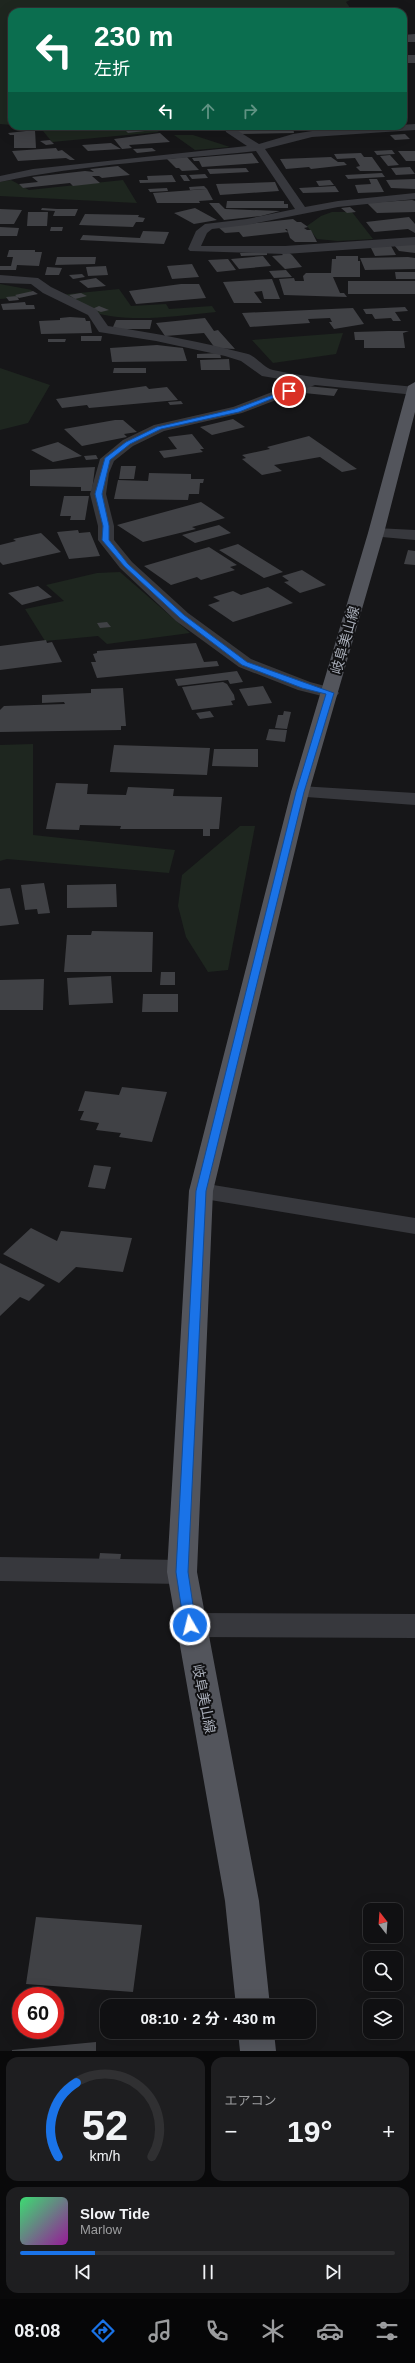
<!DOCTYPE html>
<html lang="ja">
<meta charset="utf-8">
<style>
body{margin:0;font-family:Arial,"Noto Sans JP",sans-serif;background:#1e1e20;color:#f1f3f6;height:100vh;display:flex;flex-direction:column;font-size:15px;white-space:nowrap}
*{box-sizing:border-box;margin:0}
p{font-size:13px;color:#9c9d9f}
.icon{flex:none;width:22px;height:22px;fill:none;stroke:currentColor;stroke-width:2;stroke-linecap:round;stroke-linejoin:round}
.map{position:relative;height:2051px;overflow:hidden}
.details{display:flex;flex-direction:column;gap:6px;padding:6px;background:#09090a;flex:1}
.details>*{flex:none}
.top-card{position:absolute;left:8px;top:8px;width:399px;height:122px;border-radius:12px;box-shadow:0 4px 16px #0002,0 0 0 1px #303032;background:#0b6e4f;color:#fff;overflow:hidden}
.needle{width:26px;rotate:343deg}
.buttons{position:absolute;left:363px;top:1903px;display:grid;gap:8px}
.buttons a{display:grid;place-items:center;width:40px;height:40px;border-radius:8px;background:#101012;box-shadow:0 4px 16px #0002,0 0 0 1px #303032;font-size:20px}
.speed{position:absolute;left:12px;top:1987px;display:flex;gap:8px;font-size:20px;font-weight:700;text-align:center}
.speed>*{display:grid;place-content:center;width:52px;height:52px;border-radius:50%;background:#101012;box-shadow:0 4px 16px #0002,0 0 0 1px #303032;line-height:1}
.speed .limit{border:6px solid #d22;background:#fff;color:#111}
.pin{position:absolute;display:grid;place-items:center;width:34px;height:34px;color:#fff;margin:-17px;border:2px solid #fff;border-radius:50%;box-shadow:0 1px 4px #0007}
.me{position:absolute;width:44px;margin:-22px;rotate:352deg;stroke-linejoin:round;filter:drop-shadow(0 0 3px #0008)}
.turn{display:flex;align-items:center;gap:14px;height:84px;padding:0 20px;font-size:18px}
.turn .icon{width:52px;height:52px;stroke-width:2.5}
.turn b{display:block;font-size:28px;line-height:34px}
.lanes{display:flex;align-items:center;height:38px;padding:0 20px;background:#0003;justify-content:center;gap:20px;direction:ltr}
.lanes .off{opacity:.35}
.big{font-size:30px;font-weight:700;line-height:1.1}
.details .card{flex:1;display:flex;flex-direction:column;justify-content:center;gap:6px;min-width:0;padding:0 14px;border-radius:12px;background:#1e1e20}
.details .dial{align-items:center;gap:0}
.dial svg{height:104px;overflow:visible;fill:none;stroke:#303032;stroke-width:7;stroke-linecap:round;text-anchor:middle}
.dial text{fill:#f1f3f6;stroke:none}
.song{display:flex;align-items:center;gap:12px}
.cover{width:48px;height:48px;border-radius:6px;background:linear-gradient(135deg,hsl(140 70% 55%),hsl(300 70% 35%))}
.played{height:4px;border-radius:2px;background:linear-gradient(90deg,#1a73e8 20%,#303032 20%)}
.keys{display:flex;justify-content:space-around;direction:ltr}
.heat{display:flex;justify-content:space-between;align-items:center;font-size:22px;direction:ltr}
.details .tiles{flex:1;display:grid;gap:6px;grid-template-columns:1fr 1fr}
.card:last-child{grid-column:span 2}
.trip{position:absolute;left:100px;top:1999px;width:216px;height:40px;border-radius:12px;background:#101012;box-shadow:0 4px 16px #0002,0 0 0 1px #303032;font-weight:700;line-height:40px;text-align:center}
.tabs{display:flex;height:64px;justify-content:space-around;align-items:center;background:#060607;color:#9c9d9f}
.tabs .icon{width:28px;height:28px}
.tabs .selected{color:#1a73e8}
.tabs b{font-size:18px;color:#f1f3f6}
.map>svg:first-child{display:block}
.green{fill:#1e261f}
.building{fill:#404145}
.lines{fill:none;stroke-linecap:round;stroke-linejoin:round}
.minor{fill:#37383d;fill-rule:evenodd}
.primary{fill:#53555c;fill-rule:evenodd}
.route{fill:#1a73e8;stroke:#114b97}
.labels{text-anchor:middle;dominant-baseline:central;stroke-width:4;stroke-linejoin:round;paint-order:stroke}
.street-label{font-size:14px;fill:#a8adb8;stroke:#111113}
</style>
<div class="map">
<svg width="415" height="2051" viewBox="0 0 415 2051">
<rect width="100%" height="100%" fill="#161618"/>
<path class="green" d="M0 0H350L346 2 353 12H12V125L0 124Z
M96 126H151L159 132 52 142 43 131Z
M174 135H193L230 147 195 150Z
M11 180 29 190 123 180 137 203 0 196V182Z
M332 212H352L373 239 338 241 317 239 307 226 321 216Z
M0 284 32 290 25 297 0 299Z
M119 289 131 306 166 304 169 309 212 306 216 312C174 316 129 324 88 311 78 308 68 300 59 295Z
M343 333 336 354 273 363 252 340Z
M0 368 50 385 28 423 0 430Z
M120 572 190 633 107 644 98 636 45 641 25 609 64 601 46 585 97 573Z
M33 744V835L175 850 169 873 7 859 0 861V745Z
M240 826H255L228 970 208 972 186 937 178 906 182 875Z"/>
<path class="building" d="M415 34V42H406L403 35Z
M406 55H415V63H407Z
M237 126 293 127 294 133 238 134Z
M142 127 145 131 128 133 124 129Z
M35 130 36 148H14V135H10L8 133Z
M160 133 170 142 129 145 132 148 122 149 114 139Z
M405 134 410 139 395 140 390 135Z
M50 140 54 144 46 145 40 141Z
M111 143 121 149 88 151 82 145Z
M56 148 58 151 62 150 75 160H70L66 158 18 161 12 151Z
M152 148 156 151 137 153 133 149Z
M392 150 395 154 377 155 374 151Z
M398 151H415V161H406Z
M252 153 259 163 202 167 199 161H194L192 158Z
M361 153 364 157H372L382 171H360L356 167 360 166 355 158 337 159 334 154Z
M390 155 399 165 388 166 380 156Z
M187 157 199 170 182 171 179 168H176L167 159Z
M331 157 338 162H344L347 165 311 169 309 167 286 169 280 159Z
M118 166 130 175 102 178 99 176H92L100 183 73 186 70 183 23 188 19 184 38 182 32 177 85 171 94 172 90 169Z
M410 167 415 174 396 175 391 168Z
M246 168 249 172 210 174 207 169Z
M382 173 385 177 348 179 345 175Z
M205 174 208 178 192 179 189 175Z
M172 175 176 182 140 183 139 180H148L147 176Z
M180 175H186L190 181H184Z
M369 179H377L384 192 358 193 355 185 371 184Z
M415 179V189L391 188 386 180Z
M330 180 334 185 319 186 316 181Z
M275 182 279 191 220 195 216 184Z
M204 186 207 189 190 190 189 187Z
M335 186 339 192 303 193 299 188Z
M167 188 168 191 150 192 148 189Z
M207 189 213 200 199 201 200 203H157L153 193Z
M412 200 415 201V212L377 213 367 203Z
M227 201H284V204H288V208H226Z
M209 203H219L225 209 280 211 261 216 224 220Z
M350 207 356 212 347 213 341 208Z
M42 208 57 209H78L75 216H53L55 211 41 210Z
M195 208 217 220 194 224 174 213Z
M0 209 22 210 14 224H0Z
M28 212H48L47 226H27Z
M85 214 139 215 138 217 145 218 143 222H136L133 227 79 225Z
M409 217 415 224V233L408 229 374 232 366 222Z
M293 219 297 222H301L308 227 304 228 307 230H311L317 242H295L290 238 287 229H285L288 232 243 237 239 232 225 233 218 227Z
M0 227 19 228 17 236H0Z
M51 227H63L62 231H50Z
M143 231 169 232 164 244 80 240 83 235 140 238Z
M415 244V253L399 251 394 245Z
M370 246H391L396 255 375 256Z
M9 250H35V252H42L39 266 17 265 16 270H0V266H11L13 257H7Z
M267 252V255L241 256 240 253Z
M288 252 292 255 302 267 285 269 272 256 283 255 281 253Z
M263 256 271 266 239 269 231 259Z
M336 256H358V261H360V277H333L340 293H344L347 297 284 295 279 279 294 278 295 281H304L303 276 306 273H331L332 259H336Z
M57 257H96L95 264 55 265Z
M408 257 415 258V269L365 270 360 258Z
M228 259 236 270 217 272 208 260Z
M192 264 199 277 172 279 167 266Z
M106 266 108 275 88 276 86 267Z
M47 267 62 268 59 275H45Z
M286 270 292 277 274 278 269 271Z
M395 272H415V279H396Z
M82 274 85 277 73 279 69 275Z
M96 278 106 286 88 288 79 281Z
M272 279 280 299H264L262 291 254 292 262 303H234L223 282Z
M348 281H415V294H348Z
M181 284H199L206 298 136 304 129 291Z
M33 291 38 294 19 298 15 295Z
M81 293 87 296 75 299 69 295Z
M17 296 19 300 9 301 6 297Z
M25 302 26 305H34L35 309 3 310 1 304Z
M99 306 109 310 101 312 92 309Z
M405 307 408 311 395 312 401 321H393L391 318 375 319 372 314H366L363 309Z
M353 308 364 324 334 329 329 322H332L330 318 308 319 310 323 250 327 242 313Z
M70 317 85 318 86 321H90L92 333 41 334 39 321 60 320V318Z
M205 318 214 331 218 330 235 349 215 348 204 333 165 336 156 323Z
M116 320H152L150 329H120L113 327Z
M388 331H409L403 333 405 348H364V340H355L354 332Z
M81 336H102L101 341H81Z
M48 339H66L65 342H48Z
M157 345 183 348 187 361 112 362 110 348Z
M220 353 221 358H197V354Z
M229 359 230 370H201L200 360Z
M114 368H146V373H113Z
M146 386 149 389 167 387 178 400 89 408 87 405 62 408 56 399Z
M307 386 338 389 334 396 304 393Z
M181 401 183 404 170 405 168 402Z
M233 419 245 427 212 435 200 427Z
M115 420H123L137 432 124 434 127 437 82 446 64 429Z
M192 434 204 449H200L203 452 164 458 159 451 177 449 168 437Z
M309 436 357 469 342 472 320 457 274 465 282 471 262 475 242 459 246 458 242 455 270 449 267 447Z
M58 442 82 456 53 462 31 450Z
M96 455 98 459 86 460 84 456Z
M121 466H136L134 479H119Z
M95 467 92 491H81V487L30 486V470Z
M149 473 191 474V479H204L203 483H200L199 494H189L188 500 114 499 118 480 148 481Z
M64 496H89L85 520H70L71 516H60Z
M201 502 225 518 192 527 196 529 143 542 117 525Z
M219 525 231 533 195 543 182 535Z
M78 530 79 533 90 532 100 556 69 559 57 532Z
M41 533 61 552 3 565 0 562V545L16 541 13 539Z
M238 544 283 572 264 578 219 550Z
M209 547 237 565 230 567 235 570 201 580 197 577 171 585 144 566Z
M408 550 415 551V565L404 564Z
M302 570 326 585 300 593 284 582 289 581 282 576Z
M38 586 52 597 22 605 8 593Z
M268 587 293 603 233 622 208 605 220 601 213 597 233 591 241 595Z
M107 622 111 627 100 628 97 623Z
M46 640 47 643 52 642 62 662 0 670V646Z
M196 643 204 662 217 661 219 666 97 678 91 662H96L93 654 97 653V651Z
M237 671 243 682 230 684 228 680 178 686 175 679Z
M223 682 227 684 234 695 235 700 231 701 233 705 192 710 182 687Z
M263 686 272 703 248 706 239 689Z
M123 688 126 726H121V730L0 732V710L4 706 65 704 64 702 42 703V695L91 693V689Z
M210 711 214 717 200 719 196 713Z
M284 711 291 712 287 729 275 728 278 715H283Z
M269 729 287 730 285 742 266 740Z
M114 745 210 748 207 775 110 772Z
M214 749H258V767L212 766Z
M56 783 88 784 87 794 126 795 128 787 174 789 173 796 222 797 219 829H210V836H203V829H120L121 826 80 825 79 830 46 829Z
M44 883 50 913 38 914 37 909 25 910 21 885Z
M116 884 117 907 67 908V885Z
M10 888 19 924 0 926V889Z
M92 931 153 932 152 972H64L67 935H91Z
M161 972H175V985H160Z
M111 976 113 1003 69 1005 67 978Z
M44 979 43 1010H0V980Z
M143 994H178V1012H142Z
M122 1087 167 1092 152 1142 119 1137 121 1133 96 1130 99 1123 80 1120 84 1111H78L85 1091 119 1095Z
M94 1165 111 1167 105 1189 88 1187Z
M31 1228 57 1241 61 1231 132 1238 123 1272 76 1267 59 1283 3 1254Z
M0 1263 45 1285 29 1301 20 1297 0 1316Z
M100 1553 121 1554 119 1568 98 1566Z
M36 1917 142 1925 133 1992 26 1984Z
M96 2042V2051H12V2050Z"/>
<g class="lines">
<path class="minor" d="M415 124V130L312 137 265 149 305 207 338 201 415 193V199L338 207 247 225 212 229 207 233 201 246H285L415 237V245L285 254 190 251 188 249 196 231 205 224 247 219 295 209 256 151C171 160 84 164 0 182V176L33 169 247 146 226 132 224 126H234L235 129 259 144 293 134 312 131Z
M0 275 38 278 51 287 96 309 108 326C155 333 202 342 248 354 257 357 264 368 273 370 320 380 368 382 415 387V395L315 385 242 413 164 431 133 446 114 461 109 473 106 494 114 526V540L132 562 188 613 251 659 310 682 336 689 339 693 336 697 330 698 298 690 239 667 176 621 120 568 98 540V526L90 494 100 459 123 440 154 425 233 407 298 382 262 376 241 361 225 356 156 341 99 332 88 315 43 293 31 284 0 283Z
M376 528 415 530V540L371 536 368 533Z
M300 786 415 793V805L293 796 291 792 293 788Z
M201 1183 415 1218V1234L192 1197 189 1191 192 1185Z
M0 1557 182 1560 192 1564 197 1572 192 1580 182 1584 0 1581Z
M190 1613 415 1614V1638L190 1637 179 1634 175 1625 179 1616Z"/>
<path class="primary" d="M415 382V412L384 533 309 792 213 1191 197 1572 259 1901 270 2006H236L225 1901 167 1572 189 1191 291 792 368 533 408 386Z
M238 2032H274L276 2051H240Z"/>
</g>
<path class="route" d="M287 390 291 391 239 412 161 429 130 444 110 460 102 494 109 526V540L128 564 184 615 247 662 334 693 304 792 206 1191 188 1572 196 1625 190 1630 184 1625 176 1572 196 1191 296 792 326 694 302 688 242 665 180 618 124 566 102 540 103 526 95 494 105 458 126 442 157 427 235 409Z"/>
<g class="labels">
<g class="street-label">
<text transform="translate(345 640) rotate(-74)">岐阜美山線</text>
<text transform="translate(204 1699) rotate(79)">岐阜美山線</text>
</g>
</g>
</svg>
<div class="buttons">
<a><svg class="needle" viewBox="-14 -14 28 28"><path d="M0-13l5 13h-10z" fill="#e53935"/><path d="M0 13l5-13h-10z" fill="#9c9d9f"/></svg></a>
<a><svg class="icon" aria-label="search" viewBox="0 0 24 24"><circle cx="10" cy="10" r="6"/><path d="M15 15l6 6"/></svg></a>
<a><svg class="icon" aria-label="layers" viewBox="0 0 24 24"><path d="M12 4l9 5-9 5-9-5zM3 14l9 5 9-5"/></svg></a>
</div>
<div class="speed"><div class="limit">60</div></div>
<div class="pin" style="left:289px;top:391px;background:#d93025"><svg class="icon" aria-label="arrive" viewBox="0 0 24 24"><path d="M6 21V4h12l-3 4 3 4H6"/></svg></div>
<svg class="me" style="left:190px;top:1625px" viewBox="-20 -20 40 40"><circle r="17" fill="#1a73e8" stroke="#fff" stroke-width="3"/><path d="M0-11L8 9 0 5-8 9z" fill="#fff"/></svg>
<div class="trip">08:10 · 2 分 · 430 m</div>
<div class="top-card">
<div class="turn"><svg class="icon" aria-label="left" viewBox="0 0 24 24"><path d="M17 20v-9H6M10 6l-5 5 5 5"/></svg><div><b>230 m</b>左折</div></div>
<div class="lanes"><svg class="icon" aria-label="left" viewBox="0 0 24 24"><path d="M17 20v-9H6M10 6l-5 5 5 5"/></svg><svg class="icon off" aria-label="ahead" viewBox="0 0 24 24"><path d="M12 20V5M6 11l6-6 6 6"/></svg><svg class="icon off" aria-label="right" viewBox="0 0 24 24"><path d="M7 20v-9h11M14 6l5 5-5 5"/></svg></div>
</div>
</div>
<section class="details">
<div class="tiles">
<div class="card dial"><svg viewBox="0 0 100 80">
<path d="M14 69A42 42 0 1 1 86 69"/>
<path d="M14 69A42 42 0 0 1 28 12" stroke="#1a73e8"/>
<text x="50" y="56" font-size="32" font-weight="700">52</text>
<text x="50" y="72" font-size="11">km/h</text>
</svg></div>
<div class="card"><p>エアコン</p>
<div class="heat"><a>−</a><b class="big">19°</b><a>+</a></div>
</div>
<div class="card">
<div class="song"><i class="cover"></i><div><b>Slow Tide</b><p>Marlow</p></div></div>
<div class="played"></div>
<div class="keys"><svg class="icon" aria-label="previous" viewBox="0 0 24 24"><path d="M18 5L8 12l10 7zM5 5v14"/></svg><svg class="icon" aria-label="pause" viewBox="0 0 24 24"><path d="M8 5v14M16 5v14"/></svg><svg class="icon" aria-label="next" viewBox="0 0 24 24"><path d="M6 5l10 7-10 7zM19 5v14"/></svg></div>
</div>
</div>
</section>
<nav class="tabs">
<b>08:08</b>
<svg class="icon selected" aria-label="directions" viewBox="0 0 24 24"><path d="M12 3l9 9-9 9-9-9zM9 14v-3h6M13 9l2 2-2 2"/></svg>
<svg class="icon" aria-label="music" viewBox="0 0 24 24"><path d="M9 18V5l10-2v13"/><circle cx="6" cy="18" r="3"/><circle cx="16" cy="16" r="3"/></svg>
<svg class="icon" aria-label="phone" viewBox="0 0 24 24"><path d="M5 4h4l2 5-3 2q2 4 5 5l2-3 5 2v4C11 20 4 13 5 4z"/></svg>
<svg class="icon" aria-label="climate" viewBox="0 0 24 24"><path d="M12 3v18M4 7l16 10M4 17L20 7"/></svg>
<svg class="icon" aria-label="car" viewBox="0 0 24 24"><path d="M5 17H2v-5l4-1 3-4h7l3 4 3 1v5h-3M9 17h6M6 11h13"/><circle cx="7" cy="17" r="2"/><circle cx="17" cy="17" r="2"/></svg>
<svg class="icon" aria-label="filters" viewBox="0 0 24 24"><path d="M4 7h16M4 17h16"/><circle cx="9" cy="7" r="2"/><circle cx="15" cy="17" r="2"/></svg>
</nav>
